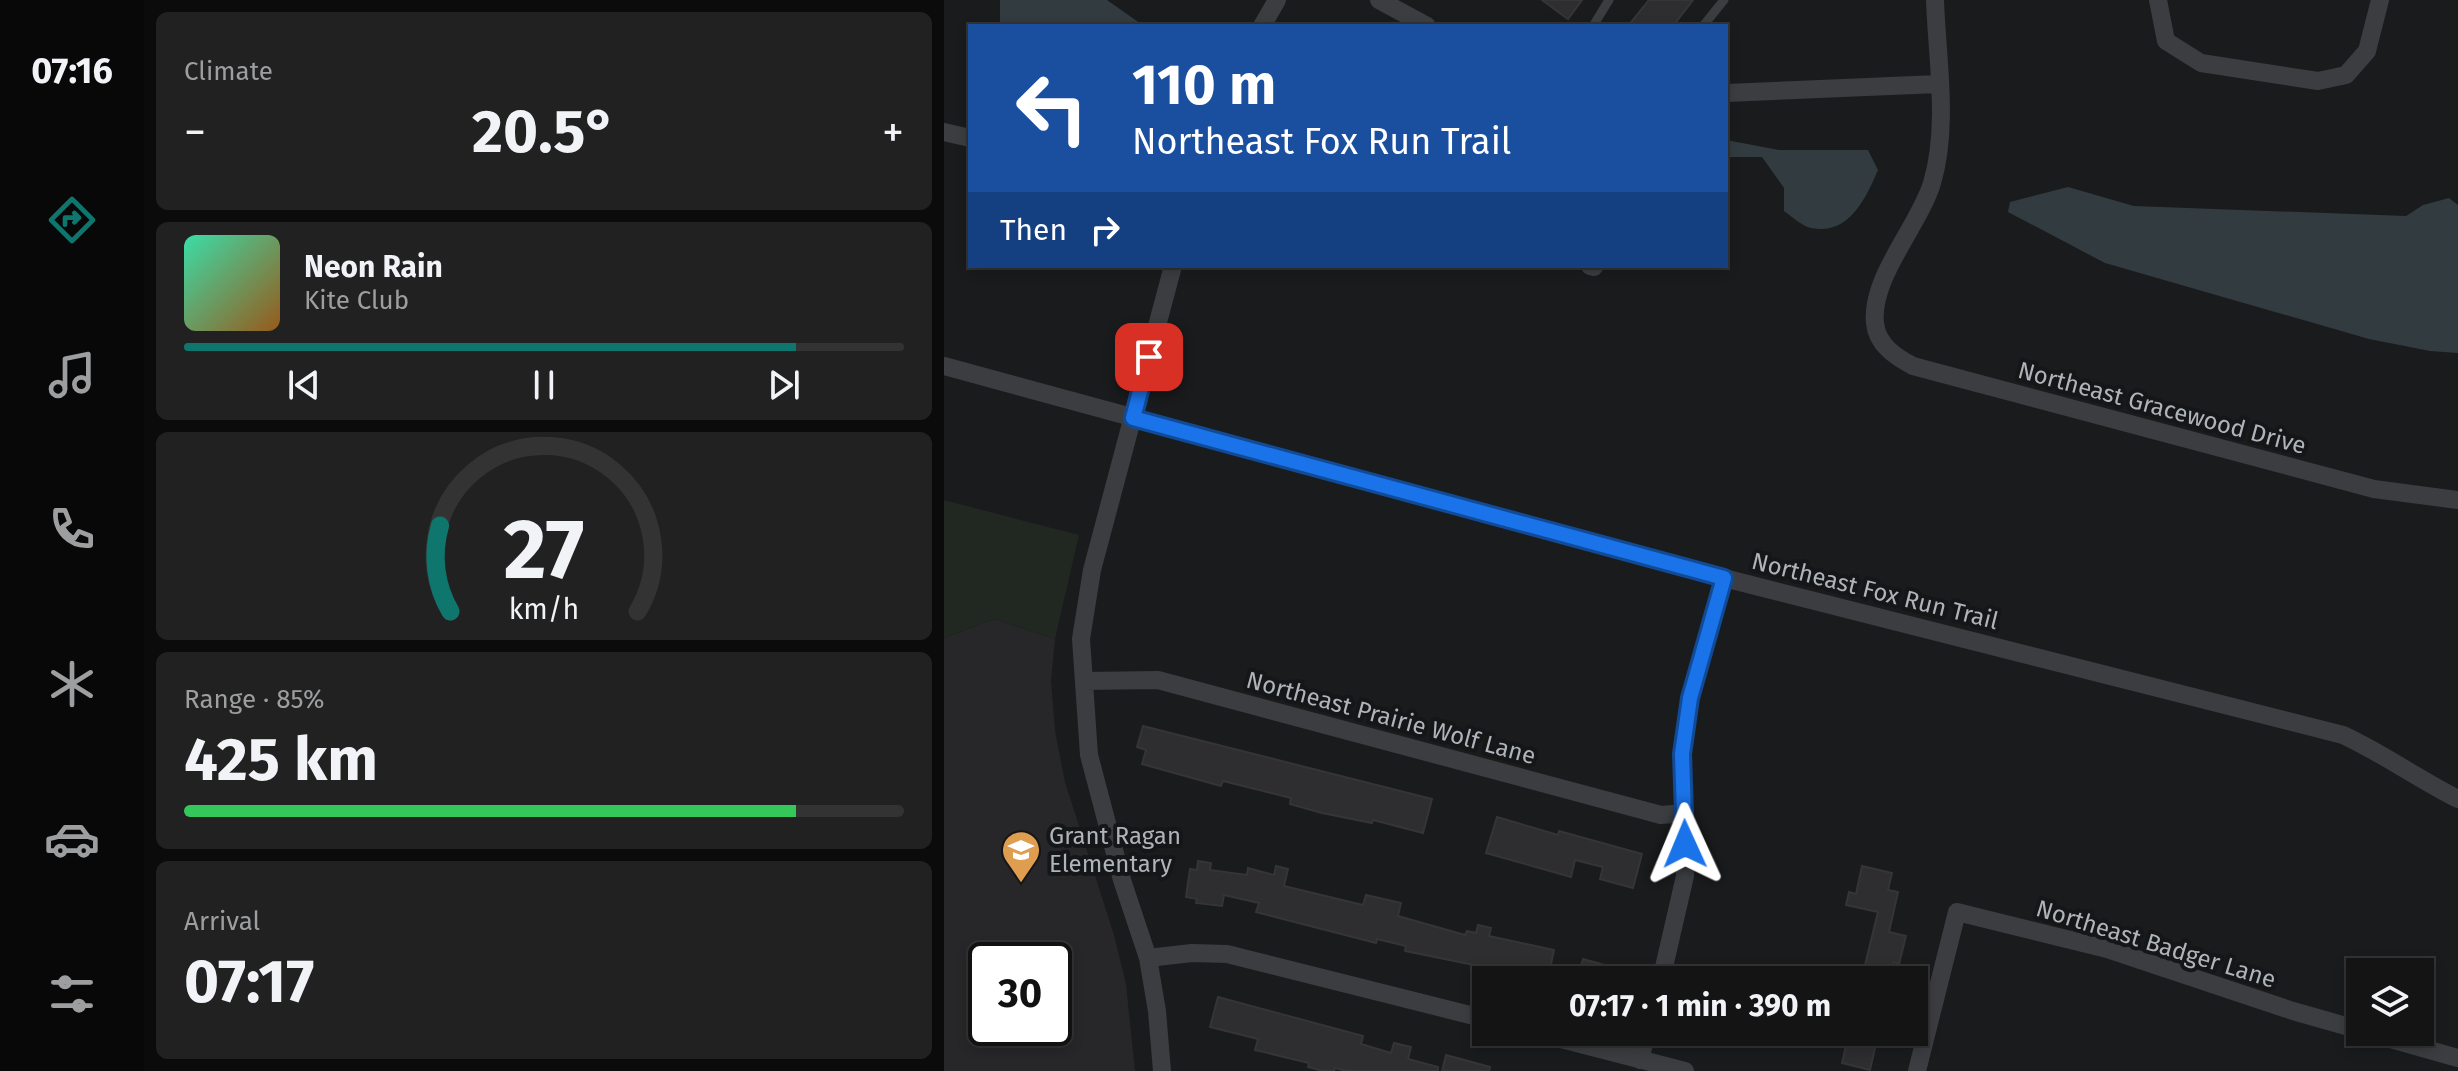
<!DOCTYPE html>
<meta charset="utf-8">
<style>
body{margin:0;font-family:"Fira Sans",sans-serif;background:#212122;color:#f1f3f6;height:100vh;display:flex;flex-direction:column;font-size:30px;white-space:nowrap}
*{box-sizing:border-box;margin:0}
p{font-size:26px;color:#9d9ea0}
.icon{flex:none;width:44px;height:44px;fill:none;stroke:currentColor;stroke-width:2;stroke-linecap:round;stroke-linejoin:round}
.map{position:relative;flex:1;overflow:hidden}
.side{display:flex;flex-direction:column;gap:12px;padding:12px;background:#0b0b0c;width:800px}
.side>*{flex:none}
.guide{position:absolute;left:24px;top:24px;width:760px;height:244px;border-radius:0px;box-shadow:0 4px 12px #0003,0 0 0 2px #333334;background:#1a4fa0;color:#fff;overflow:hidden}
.controls{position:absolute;left:1402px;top:958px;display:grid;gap:16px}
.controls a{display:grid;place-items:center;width:88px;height:88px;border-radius:0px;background:#141415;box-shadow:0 4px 12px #0003,0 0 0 2px #333334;font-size:40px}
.speed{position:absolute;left:24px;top:942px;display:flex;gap:16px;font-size:40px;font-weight:700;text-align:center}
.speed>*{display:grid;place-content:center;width:104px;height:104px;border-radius:50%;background:#141415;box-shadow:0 4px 12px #0003,0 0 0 2px #333334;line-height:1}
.speed .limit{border:4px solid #111;border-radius:12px;background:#fff;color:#111}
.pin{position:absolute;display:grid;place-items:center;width:68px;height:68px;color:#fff;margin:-34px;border-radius:16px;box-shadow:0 4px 12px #0006}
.me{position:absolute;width:88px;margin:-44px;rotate:359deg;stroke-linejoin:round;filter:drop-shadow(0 0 6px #0008)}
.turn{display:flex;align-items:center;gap:28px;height:168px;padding:0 32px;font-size:36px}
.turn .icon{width:104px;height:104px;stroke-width:2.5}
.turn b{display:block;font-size:56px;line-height:68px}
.then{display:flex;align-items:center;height:76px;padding:0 32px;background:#0003;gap:16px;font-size:30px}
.big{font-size:60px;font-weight:700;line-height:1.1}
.side .widget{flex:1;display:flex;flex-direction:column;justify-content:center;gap:12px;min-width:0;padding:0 28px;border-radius:12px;background:#212122}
.side .dial{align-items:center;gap:0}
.dial svg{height:208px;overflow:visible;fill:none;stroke:#333334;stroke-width:7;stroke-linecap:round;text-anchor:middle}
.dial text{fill:#f1f3f6;stroke:none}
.song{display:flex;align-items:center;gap:24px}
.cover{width:96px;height:96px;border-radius:12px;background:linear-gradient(135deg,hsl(160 70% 55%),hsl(30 70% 35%))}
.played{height:8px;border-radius:4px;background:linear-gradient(90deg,#0f766e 85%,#333334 85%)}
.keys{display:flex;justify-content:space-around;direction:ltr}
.heat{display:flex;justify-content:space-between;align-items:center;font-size:44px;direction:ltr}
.charge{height:12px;border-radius:6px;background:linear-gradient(90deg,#34c759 85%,#333334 0)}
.trip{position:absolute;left:528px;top:966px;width:456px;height:80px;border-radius:0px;background:#141415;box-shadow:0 4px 12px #0003,0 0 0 2px #333334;font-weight:700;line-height:80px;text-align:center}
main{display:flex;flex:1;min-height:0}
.tabs{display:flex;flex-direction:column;width:144px;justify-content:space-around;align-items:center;background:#080808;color:#9d9ea0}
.tabs .icon{width:56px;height:56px}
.tabs .selected{color:#0f766e}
.tabs b{font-size:36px;color:#f1f3f6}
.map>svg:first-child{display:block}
.built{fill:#272729;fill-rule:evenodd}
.green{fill:#212721}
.water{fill:#323b3f}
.building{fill:#2e2e30;stroke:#353538;stroke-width:2}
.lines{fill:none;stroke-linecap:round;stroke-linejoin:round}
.service{stroke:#3c3d41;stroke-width:9}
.minor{stroke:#3c3d41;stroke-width:18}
.route-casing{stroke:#114b97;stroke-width:20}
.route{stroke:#1a73e8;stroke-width:14}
.labels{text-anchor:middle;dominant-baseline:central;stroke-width:8;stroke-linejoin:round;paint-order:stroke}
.street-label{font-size:24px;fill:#aeb4ba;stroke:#151617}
.poi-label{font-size:24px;fill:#aeb4ba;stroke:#151617;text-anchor:start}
</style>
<main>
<nav class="tabs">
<b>07:16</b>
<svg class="icon selected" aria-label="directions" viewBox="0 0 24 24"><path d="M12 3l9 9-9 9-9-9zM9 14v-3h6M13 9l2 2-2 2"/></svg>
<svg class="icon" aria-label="music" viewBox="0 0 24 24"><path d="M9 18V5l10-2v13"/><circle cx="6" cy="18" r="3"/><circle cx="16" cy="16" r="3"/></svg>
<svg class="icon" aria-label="phone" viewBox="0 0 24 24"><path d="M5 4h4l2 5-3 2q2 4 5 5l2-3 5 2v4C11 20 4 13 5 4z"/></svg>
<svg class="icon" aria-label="climate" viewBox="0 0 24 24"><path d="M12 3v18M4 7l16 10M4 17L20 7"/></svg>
<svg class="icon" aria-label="car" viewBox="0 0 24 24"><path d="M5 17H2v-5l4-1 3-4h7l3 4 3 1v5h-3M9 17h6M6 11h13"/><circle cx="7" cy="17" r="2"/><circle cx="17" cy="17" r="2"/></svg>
<svg class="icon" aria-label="filters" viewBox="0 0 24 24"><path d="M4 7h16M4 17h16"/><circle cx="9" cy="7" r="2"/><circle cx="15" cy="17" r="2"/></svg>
</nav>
<section class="side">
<div class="widget"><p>Climate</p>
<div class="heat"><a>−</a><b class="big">20.5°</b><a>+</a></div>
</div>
<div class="widget">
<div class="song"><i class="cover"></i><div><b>Neon Rain</b><p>Kite Club</p></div></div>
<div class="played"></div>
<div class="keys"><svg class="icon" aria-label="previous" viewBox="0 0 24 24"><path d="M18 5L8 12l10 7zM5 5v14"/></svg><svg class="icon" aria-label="pause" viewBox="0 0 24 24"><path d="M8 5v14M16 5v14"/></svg><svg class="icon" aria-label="next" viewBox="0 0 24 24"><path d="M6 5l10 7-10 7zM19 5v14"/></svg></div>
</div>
<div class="widget dial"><svg viewBox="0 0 100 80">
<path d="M14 69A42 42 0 1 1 86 69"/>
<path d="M14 69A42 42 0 0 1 10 36" stroke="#0f766e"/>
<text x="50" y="56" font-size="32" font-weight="700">27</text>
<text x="50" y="72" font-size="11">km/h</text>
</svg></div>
<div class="widget"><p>Range · 85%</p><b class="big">425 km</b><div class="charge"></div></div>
<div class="widget"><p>Arrival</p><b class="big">07:17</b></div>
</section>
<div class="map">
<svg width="1514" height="1071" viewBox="0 0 1514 1071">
<rect width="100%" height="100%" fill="#1a1b1c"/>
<path class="built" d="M50 619 111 639 107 681 111 731 121 782 170 935 182 984 191 1071H0V638ZM42 960H110V1028H42Z"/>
<path class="green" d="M0 500 135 535 111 639 50 619 0 638Z"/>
<path class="water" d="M56 0H163L200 26H56Z
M782 140 835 150H924L934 170C922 198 905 236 867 228 858 226 847 216 840 211V188L818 157H782Z
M1124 187 1190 206 1462 216 1479 205 1505 198 1514 205V353L1486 351 1425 339 1161 263 1064 212 1066 202Z"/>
<path class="building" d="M598 0H638L624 19Z
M705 0H749L729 26H684Z
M199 726 488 799 479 833 429 820 428 823 378 813 346 804 347 798 279 781 277 786 198 764 202 750 193 747Z
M553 817 614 835 615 831 698 854 689 888 656 879 659 867 631 860 627 877 542 853Z
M254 861 267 863 266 870 303 875 304 868 330 875 332 866 344 869 340 886 419 905 422 895 457 903 454 916 521 935 523 931 532 933 534 925 547 928 545 936 610 950 606 969 631 974 630 980H583L584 976 557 970 556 976 529 969 530 965 461 951 462 946 433 939 432 943 312 912 315 903 280 895 278 906 252 903 253 899 242 897 246 869 253 870Z
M918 866 948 873 944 890 954 892 945 932 962 936 955 964 950 962 948 971 921 965 934 912 902 905 905 892 912 894Z
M639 959 671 968 668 980H633Z
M274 997 419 1036 417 1044 447 1053 450 1043 467 1047 464 1059 494 1067V1071H403L391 1068 390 1071H379L364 1067 365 1063 311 1050 314 1039 266 1027Z
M905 1032 934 1035 926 1070 898 1063Z
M502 1055 546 1067 545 1071H498Z"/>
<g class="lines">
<path class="service" d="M649 26 665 0
M759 26 780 0"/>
<path class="minor" d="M435 0 483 26
M991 0C993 59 1005 126 988 183 975 226 926 278 931 323 933 345 952 357 969 366L1430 489 1514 500
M1214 0 1222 41 1257 63 1374 81 1402 75 1423 51 1436 0
M318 26 333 0
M782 93 994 84
M0 132 26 138
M646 266 650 267
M0 366 780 578 1399 735C1440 754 1474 779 1514 799
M140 681 214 680 717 815 741 813
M204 958 248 953 283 954 542 1019
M717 980 741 876 738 754 746 698 780 578
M590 1032 741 1071
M1422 1032 1514 1058
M696 1060 703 1032
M218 1071 213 1011 204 958 178 880 145 755 137 639 148 570 229 266
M973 1071 1013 912 1163 949 1349 1011 1416 1030"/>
</g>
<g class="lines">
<defs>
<path id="route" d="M205 357 189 418 780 578 746 698 738 754 741 844"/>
</defs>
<use href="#route" class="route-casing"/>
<use href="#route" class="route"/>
</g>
<defs>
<symbol id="school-pin" viewBox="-11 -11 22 30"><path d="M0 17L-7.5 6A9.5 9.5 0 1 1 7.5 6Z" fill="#df9d50" stroke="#151617"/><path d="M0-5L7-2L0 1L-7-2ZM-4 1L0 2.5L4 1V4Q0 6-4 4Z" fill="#fff"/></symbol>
</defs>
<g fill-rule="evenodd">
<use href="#school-pin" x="55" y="828" width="44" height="60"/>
</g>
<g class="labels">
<g class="street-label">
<text transform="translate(1218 408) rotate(15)">Northeast Gracewood Drive</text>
<text transform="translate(931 591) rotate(14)">Northeast Fox Run Trail</text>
<text transform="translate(447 718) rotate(15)">Northeast Prairie Wolf Lane</text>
<text transform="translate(1212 944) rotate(17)">Northeast Badger Lane</text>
</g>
<g class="poi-label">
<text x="105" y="836">Grant Ragan<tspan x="105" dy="28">Elementary</tspan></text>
</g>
</g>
</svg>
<div class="controls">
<a><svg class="icon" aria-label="layers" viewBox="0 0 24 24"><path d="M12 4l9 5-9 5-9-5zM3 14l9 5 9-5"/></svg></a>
</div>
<div class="speed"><div class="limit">30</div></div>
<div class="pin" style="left:205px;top:357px;background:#d93025"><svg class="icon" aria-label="arrive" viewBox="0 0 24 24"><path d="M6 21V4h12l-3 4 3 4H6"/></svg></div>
<svg class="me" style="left:741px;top:844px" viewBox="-20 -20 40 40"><path d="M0-17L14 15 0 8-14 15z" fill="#1a73e8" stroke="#fff" stroke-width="4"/></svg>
<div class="trip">07:17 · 1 min · 390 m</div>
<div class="guide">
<div class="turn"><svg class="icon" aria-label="left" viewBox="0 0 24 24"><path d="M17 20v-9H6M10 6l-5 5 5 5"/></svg><div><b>110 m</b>Northeast Fox Run Trail</div></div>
<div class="then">Then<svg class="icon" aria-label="right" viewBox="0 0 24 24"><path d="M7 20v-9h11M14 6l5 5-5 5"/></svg></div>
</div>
</div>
</main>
